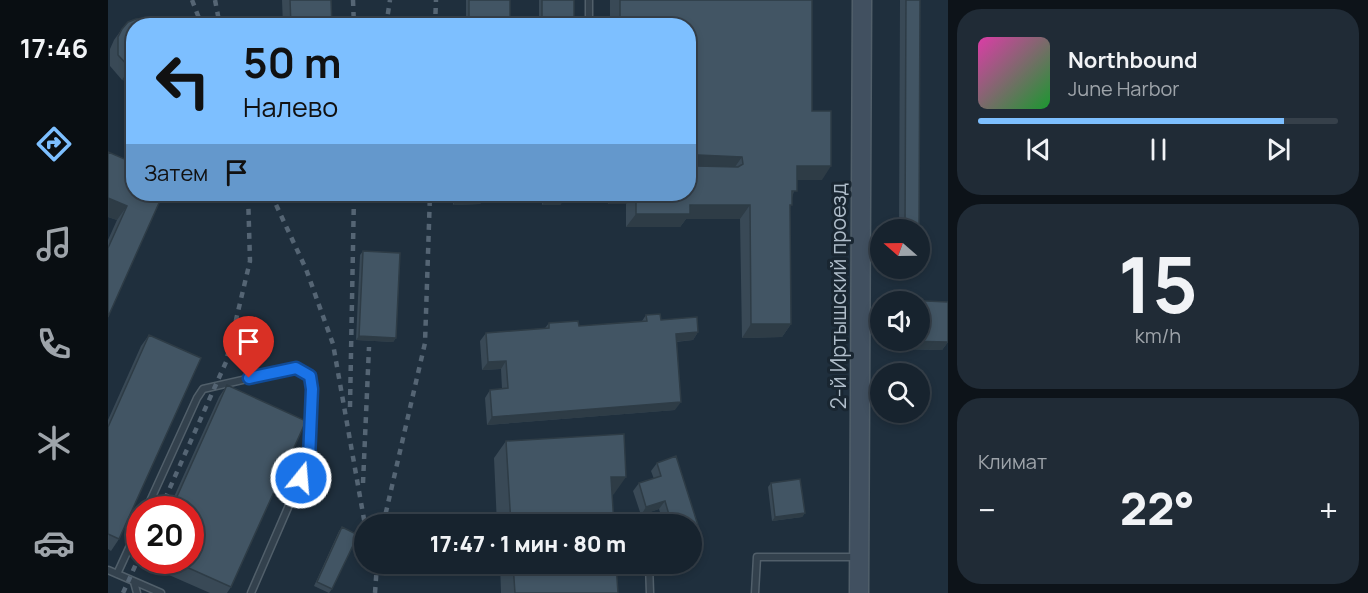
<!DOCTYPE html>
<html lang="ru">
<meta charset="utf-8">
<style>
body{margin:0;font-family:Manrope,sans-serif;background:#202b36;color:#f1f3f6;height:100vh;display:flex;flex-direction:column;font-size:22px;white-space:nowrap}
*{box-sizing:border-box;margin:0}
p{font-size:20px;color:#9ea4aa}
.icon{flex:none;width:33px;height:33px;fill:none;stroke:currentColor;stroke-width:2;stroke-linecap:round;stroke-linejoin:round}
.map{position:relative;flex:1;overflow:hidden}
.sheet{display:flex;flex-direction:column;gap:9px;padding:9px;background:#0d1319;width:420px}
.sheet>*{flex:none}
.hud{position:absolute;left:18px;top:18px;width:570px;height:183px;border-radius:24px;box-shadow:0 3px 9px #0003,0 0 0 2px #36404a;background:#7dbfff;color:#111;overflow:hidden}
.needle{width:39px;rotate:290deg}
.controls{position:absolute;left:762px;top:219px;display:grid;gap:12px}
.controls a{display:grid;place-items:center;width:60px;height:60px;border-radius:50%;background:#17232e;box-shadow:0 3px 9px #0003,0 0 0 2px #36404a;font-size:30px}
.speed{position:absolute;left:18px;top:496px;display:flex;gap:12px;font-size:30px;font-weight:700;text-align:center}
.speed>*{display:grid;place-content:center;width:78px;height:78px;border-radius:50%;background:#17232e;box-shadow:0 3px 9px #0003,0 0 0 2px #36404a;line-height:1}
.speed .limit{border:9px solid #d22;background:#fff;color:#111}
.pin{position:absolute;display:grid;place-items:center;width:51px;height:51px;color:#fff;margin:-62px -26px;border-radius:50% 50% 50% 0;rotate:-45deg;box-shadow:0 0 6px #0007}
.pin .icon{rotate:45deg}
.me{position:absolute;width:66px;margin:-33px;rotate:17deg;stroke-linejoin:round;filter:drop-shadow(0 0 4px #0008)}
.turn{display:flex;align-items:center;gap:21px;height:126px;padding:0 18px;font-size:27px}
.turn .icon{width:78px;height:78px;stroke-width:2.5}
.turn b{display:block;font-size:42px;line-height:51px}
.then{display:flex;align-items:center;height:57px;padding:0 18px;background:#0003;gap:12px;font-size:22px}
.big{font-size:45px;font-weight:800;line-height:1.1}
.sheet .widget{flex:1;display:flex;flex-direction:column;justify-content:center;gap:9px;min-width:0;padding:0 21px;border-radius:24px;background:#202b36}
.sheet .dial{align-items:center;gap:0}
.dial b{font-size:78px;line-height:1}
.song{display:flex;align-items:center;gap:18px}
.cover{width:72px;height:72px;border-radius:9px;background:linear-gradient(135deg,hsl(320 70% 55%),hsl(130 70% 35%))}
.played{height:6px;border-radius:3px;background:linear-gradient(90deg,#7dbfff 85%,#36404a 85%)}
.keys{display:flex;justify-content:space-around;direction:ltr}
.heat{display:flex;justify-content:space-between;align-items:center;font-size:33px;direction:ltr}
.trip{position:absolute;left:246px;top:514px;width:348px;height:60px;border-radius:30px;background:#17232e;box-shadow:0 3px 9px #0003,0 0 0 2px #36404a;font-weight:800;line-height:60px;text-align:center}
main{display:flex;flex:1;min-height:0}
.tabs{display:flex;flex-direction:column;width:108px;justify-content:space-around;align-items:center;background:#090e12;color:#9ea4aa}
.tabs .icon{width:42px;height:42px}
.tabs .on{color:#7dbfff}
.tabs b{font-size:27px;color:#f1f3f6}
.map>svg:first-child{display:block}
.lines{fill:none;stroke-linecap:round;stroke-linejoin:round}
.lane-casing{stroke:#515f6a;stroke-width:9}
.secondary-casing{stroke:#515f6a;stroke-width:21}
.lane{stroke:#33414d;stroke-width:6}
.secondary{stroke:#415060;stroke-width:18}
.rail{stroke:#556574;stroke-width:4.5;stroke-dasharray:6 6;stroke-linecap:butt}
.wall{fill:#394956}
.shaded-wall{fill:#2e3c46}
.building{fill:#425564;stroke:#2e3c46;stroke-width:1.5;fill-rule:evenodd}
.route-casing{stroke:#114b97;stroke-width:15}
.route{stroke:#1a73e8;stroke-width:10}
.labels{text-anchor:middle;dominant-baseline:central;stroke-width:6;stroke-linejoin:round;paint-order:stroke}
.street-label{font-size:21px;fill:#aebcc9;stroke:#192631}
</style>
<main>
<nav class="tabs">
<b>17:46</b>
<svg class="icon on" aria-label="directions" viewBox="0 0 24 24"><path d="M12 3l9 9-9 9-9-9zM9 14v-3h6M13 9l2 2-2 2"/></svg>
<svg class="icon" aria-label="music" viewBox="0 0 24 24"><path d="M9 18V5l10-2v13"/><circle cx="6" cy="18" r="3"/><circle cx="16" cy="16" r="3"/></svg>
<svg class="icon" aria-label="phone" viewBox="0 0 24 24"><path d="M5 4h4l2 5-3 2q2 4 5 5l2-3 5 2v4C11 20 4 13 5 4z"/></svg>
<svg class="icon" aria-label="climate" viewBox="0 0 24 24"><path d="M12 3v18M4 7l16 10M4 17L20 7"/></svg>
<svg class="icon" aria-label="car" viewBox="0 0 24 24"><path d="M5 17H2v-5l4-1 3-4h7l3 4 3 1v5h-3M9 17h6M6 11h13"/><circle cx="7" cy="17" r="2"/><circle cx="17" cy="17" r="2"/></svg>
</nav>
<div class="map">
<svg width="840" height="593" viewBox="0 0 840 593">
<rect width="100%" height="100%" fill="#1f2f3d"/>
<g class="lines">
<defs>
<path id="lane" d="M481 0V26
M38 510 89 398 95 389 187 368 203 376 204 389 201 459 143 593
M541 564 542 593
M0 570 53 593
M9 574 32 524
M26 582 29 593
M647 593 649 557H750"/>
<path id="secondary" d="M751 593 754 0"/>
</defs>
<use href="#lane" class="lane-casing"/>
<use href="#secondary" class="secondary-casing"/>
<use href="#lane" class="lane"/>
<use href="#secondary" class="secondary"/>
<path class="rail" d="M84 0 94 26
M107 0 112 26
M245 0 246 26
M278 26 282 0
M327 26 328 0
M163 194 198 269 225 344 257 525
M242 407 246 194
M255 483 261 347
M52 510 118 362 142 261 140 194
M275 525 317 343 322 194
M15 593 32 555
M267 593 269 564"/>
</g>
<path class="wall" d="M174 0H223L224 26H175Z
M358 0H402V26H358Z
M431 0H466V26H431Z
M502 0H704V111L714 180H689L684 198 682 208 683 324 674 337 634 338 632 219H578L572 227H518V204H500V194H580V26H502Z
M792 0H812L811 230H791Z
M26 26V82L14 80 2 66V49L6 40 14 29Z
M0 152 26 163 0 317V240L9 220 0 217Z
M345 194H375V200L372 204 345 205Z
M434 194H455V201L452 205H434Z
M255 251 288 338 285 342 248 340 252 255Z
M797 300 840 302V342L834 350 790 349V340H812V302H796Z
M538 315 590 332 585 340 568 342 567 410 379 425 377 398 382 390 394 389 393 369 374 370 372 341 378 333 437 328 441 323 471 326 534 321Z
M41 335 11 539 3 551 0 549V420L33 346Z
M119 385 123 587 119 593H102L36 564 37 561H82V510H60L111 397Z
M398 441 506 494 504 495 506 525H389L386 458Z
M568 456 594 538 588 546 584 547V525H556L551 509 533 515 525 491 531 483 546 479 543 471 549 463Z
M663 483 697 513 694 517 664 521 660 487Z
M234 527 224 589 221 593 206 586 231 531Z
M392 564H508L510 593H393Z"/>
<path class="shaded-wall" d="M22 68 26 69V82L14 80Z
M590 155 634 157 624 171 580 169 585 157Z
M689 166H723L714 180H679Z
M507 194H526L518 204H500Z
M0 198 19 206 9 220 0 217Z
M348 200H375L372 204 345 205Z
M437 201H455L452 205H434Z
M582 205H642L632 219H578L572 227H518L528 214Z
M795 268H809L806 274H791Z
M643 324H683L674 337 634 338Z
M590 332 585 340 562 342 568 334Z
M251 336 288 338 285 342 248 340Z
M795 341 840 342 834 350 790 349Z
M398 361 393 369 374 370 380 362Z
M573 402 567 410 379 425 384 417Z
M503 477H518L506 494 491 495Z
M557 501 551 509 533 515 538 507Z
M697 513 694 517 664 521 667 517Z
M594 538 588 546 584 547V541Z"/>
<path class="building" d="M182 0H223L224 26H183Z
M361 0H402V26H361Z
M434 0H466V26H434Z
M512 0H704V111H723V166H689V191H684V205H682L683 324H643L642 205H582V214H528V194H580V26H512ZM590 155 634 157 635 164 630 167 589 166 584 161 585 157Z
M798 0H812L811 230H797Z
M37 18 46 20 54 26H26V69L22 68 10 55V37L14 29 20 22 28 19Z
M0 152 26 163V194H55L0 317V248L19 206 0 198Z
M348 194H375V200H348Z
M437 194H455V201H437Z
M255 251 292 253 288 338 251 336Z
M797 300 840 302V342L795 341 812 340V302H797Z
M552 314 553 320 589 317 590 332 568 334 573 402 384 417 382 390 400 388 398 361 380 362 378 333 441 328V323L470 321 471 326 539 321 538 315Z
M41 335 93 358 11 539 0 534V427Z
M119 385 198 421 123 587 65 561H82V510H63Z
M516 434 518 477H503L506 525H403L398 441Z
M568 456 594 538 584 541V525H564L557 501 538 507 531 483 553 476 549 463Z
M692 479 697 513 667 517 663 483Z
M234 527 250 535 224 589 209 582Z
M405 564H508L510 593H407Z"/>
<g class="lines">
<defs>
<path id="route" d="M141 378 188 368 202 376 204 389 201 459 193 478"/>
</defs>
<use href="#route" class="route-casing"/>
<use href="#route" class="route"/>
</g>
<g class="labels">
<g class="street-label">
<text transform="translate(730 296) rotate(-90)">2-й Иртышский проезд</text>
</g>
</g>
</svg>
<div class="controls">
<a><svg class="needle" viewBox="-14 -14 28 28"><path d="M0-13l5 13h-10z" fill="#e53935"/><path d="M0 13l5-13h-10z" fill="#9ea4aa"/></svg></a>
<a><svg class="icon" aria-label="sound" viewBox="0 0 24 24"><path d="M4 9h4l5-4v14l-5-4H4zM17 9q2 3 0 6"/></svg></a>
<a><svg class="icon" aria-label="search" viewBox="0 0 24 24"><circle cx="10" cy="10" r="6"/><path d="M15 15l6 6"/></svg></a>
</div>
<div class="speed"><div class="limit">20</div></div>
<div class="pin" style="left:141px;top:378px;background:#d93025"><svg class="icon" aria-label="arrive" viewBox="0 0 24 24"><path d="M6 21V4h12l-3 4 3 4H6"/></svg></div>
<svg class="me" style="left:193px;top:478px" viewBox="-20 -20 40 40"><circle r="17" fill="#1a73e8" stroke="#fff" stroke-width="3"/><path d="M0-11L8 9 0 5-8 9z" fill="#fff"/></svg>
<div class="trip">17:47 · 1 мин · 80 m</div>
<div class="hud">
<div class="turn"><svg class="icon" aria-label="left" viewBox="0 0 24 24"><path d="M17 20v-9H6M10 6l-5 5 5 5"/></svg><div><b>50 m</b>Налево</div></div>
<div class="then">Затем<svg class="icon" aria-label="arrive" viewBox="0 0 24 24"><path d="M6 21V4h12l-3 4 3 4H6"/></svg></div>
</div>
</div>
<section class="sheet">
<div class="widget">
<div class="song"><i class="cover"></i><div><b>Northbound</b><p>June Harbor</p></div></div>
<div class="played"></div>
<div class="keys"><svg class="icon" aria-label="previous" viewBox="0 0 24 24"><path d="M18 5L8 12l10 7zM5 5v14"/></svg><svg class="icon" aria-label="pause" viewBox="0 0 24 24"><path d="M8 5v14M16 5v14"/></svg><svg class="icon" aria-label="next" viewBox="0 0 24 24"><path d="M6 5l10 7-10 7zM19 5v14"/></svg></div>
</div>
<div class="widget dial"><b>15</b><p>km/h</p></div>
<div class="widget"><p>Климат</p>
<div class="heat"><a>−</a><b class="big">22°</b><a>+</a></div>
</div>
</section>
</main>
